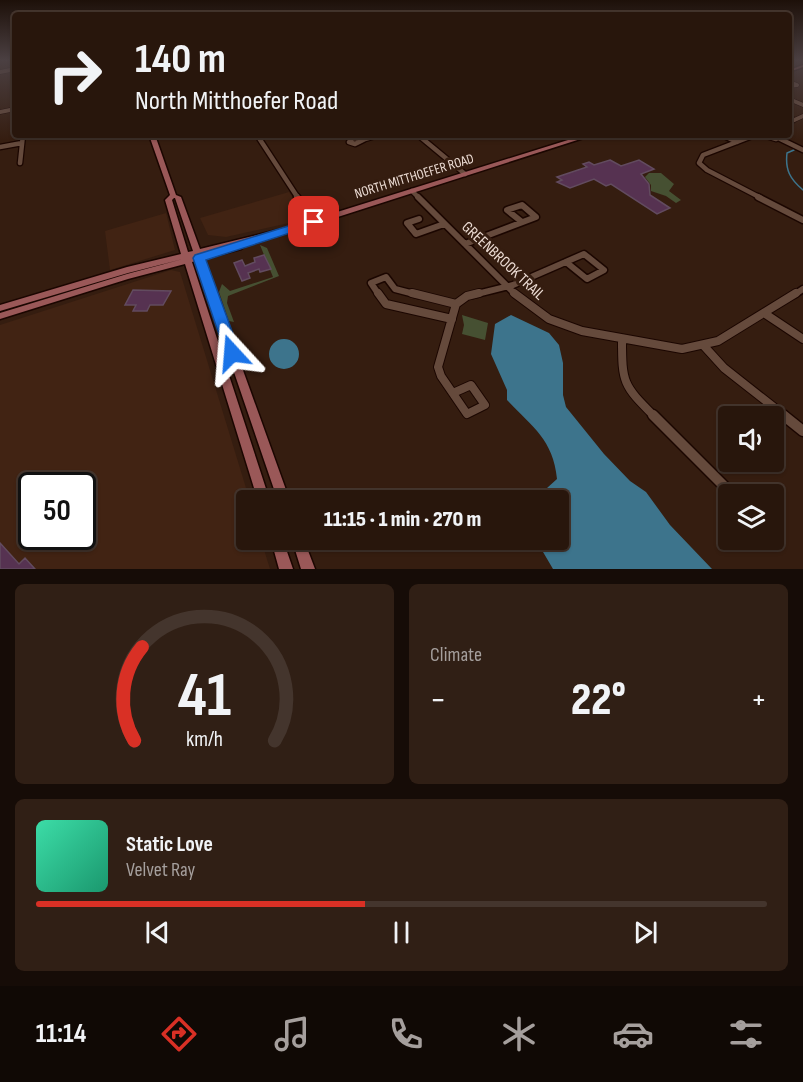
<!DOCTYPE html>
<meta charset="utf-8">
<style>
body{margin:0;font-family:"Sofia Sans Condensed",sans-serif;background:#301f15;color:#f1f3f6;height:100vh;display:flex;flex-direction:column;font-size:22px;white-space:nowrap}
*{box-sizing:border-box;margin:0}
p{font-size:20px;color:#a59f9d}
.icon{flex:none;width:33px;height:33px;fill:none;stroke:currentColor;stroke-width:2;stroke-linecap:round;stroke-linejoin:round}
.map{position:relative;height:569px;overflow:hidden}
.panel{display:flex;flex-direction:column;gap:15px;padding:15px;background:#160c07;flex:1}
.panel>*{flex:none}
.top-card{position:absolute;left:12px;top:12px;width:780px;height:126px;border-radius:6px;box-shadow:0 2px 4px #0004,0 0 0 2px #44352d;background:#28160c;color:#f1f3f6;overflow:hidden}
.buttons{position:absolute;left:718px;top:406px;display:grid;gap:12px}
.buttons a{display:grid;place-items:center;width:66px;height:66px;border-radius:6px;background:#28160c;box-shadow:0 2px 4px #0004,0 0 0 2px #44352d;font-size:30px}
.speed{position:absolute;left:18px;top:472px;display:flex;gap:12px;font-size:30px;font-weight:700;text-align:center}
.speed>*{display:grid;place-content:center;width:78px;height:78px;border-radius:50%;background:#28160c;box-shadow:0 2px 4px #0004,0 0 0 2px #44352d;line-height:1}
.speed .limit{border:3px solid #111;border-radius:9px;background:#fff;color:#111}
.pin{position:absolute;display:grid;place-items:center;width:51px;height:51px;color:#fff;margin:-26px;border-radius:12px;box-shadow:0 3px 9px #0006}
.me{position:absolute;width:66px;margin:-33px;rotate:341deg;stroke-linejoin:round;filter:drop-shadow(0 0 4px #0008)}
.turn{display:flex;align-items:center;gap:21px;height:126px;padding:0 24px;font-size:27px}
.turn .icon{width:78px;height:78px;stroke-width:2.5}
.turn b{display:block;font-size:42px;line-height:51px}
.big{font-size:45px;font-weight:800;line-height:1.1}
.panel .widget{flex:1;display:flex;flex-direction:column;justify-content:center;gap:9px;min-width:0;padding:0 21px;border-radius:9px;background:#301f15}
.panel .dial{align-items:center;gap:0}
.dial svg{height:156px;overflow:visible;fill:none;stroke:#44352d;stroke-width:7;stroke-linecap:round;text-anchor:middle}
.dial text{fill:#f1f3f6;stroke:none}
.song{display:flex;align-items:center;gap:18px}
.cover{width:72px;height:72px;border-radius:9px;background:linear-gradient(135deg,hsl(160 70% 55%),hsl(160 70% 35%))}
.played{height:6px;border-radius:3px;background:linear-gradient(90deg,#d93025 45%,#44352d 45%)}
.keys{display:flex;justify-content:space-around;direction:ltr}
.heat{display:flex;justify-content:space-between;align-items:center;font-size:33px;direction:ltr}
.panel .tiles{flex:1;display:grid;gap:15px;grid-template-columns:1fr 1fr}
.widget:last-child{grid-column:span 2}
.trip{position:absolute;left:236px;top:490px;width:333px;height:60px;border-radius:6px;background:#28160c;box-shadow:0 2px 4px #0004,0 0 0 2px #44352d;font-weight:800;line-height:60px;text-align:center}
.menu{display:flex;height:96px;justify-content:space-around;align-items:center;background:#100905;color:#a59f9d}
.menu .icon{width:42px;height:42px}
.menu .selected{color:#d93025}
.menu b{font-size:27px;color:#f1f3f6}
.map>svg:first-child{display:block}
.built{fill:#412313;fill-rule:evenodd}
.green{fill:#465032}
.water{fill:#3d748c}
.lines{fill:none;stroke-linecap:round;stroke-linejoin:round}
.stream{stroke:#3d748c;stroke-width:1.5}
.building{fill:#563251;stroke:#624b5f;stroke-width:1.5}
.minor-far4-casing{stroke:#1b0600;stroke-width:5}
.minor-far3-casing{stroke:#1b0600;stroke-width:7}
.minor-far2-casing{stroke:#1b0600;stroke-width:9}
.minor-far1-casing{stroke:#1b0600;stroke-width:10}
.minor-casing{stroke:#1b0600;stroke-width:13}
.major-casing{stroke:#1b0600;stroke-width:3}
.minor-far4{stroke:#654a3c;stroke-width:4}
.minor-far3{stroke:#654a3c;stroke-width:4.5}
.minor-far2{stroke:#654a3c;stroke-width:6}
.minor-far1{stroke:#654a3c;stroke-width:8}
.minor{stroke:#654a3c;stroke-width:10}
.major{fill:#9a5858;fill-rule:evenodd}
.route{fill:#1a73e8;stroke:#114b97;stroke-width:1.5}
.labels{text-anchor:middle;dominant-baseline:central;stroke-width:6;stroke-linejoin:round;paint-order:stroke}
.far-street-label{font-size:14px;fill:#edddd5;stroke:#351d10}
.street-label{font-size:16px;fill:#edddd5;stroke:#351d10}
</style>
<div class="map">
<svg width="803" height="569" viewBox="0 0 803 569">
<rect width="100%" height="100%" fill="#351d10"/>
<path class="built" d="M289 192 307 219 226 237 208 235 200 218Z
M166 213 175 250 110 270 105 231Z
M171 270 180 272 250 501H246V540H261L270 569H0V325ZM32 486H82V537H32Z"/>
<path class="green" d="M649 173H661L674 184 669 191 681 200 676 203 666 196 651 191V185L645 177Z
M260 245 267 248 279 276 228 296 227 303 234 322 229 321 219 292 222 284 230 291 273 277Z
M462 315 488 323 485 340 462 334 464 325Z"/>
<path class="water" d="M511 315 549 333 559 345 563 363V395L566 407 604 454 630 481 646 492 670 525 712 569H553L536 540H558V501H526L527 497 547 488 557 479C553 439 532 427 507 400V390L491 354 495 324Z
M269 354a15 15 0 1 1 30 0a15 15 0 1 1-30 0Z"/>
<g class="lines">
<path class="stream" d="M794 150 787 153C785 170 790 179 803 190"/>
</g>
<path class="building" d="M610 160 621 166 639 160 654 169 641 174 649 184 650 195 670 208 657 214 611 184 606 186 594 179 570 188 557 182 562 180 557 177 587 167 583 164 589 162 594 165Z
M264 255 271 269 260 272 259 269 248 273 250 278 242 281 234 263 242 260 245 266 255 262 254 258Z
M133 290 171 291 163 305H150L147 311H133L136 305H125Z
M0 543 19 564 25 558 35 569H0Z"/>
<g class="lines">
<defs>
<path id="minor-far4" d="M0 72 15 69
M789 82 797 85 789 86
M789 99 803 105
M0 112 15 109
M790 122 803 116"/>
<path id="minor-far3" d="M789 122 793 120
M257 135 298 198
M418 135 465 174
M722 135 737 142
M755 135 703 155 699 163 707 170 761 198
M763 135 776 139
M772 135 803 150
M353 138 365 139 355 144 349 142Z
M365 139 379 135
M0 147 22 143
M20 163 23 135
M412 191 419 198"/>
<path id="minor-far2" d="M297 197 314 222
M418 197 516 295
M758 197 803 220
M419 219 407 223 416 234 444 224
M465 244 536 217 522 205 507 210 522 222
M379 295 371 283 386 277 395 289 418 295
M473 295 513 285 584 254 604 270 587 279 566 262
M794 295 803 289"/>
<path id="minor-far1" d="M378 293 386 304 452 319
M412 293 456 304
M514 293 549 319 582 331 682 349 718 341 796 293
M764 313 803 339
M622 339C622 383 623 385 654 416
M704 346 724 368 785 416
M453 393 471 385 485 405 467 414 441 376 438 367 456 304 467 296 479 293"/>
<path id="minor" d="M653 415 733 495
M783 415 803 431"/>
<path id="major" d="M803 65V67L789 72V70Z
M149 135H155L176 195 181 197 200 249 286 228 584 135H593L291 232 250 242 241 249 203 259 290 501H278L196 261 192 262 270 501H258L185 264 128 279 0 319V313L127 274 183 259 128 273 0 311V305L127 267 181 254 165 200 170 195ZM174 198H175L193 251 188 252 172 200Z
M271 540H283L293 569H279Z
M292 540H304L315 569H301Z"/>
</defs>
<use href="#minor-far4" class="minor-far4-casing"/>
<use href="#minor-far3" class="minor-far3-casing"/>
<use href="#minor-far2" class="minor-far2-casing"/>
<use href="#minor-far1" class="minor-far1-casing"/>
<use href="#minor" class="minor-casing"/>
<use href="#major" class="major-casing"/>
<use href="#minor-far4" class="minor-far4"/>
<use href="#minor-far3" class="minor-far3"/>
<use href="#minor-far2" class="minor-far2"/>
<use href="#minor-far1" class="minor-far1"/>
<use href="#minor" class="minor"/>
<use href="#major" class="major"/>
</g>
<linearGradient id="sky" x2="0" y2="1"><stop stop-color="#1d1009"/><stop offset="0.43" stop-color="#4b4042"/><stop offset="1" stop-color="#4b4042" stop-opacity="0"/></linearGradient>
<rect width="803" height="140" fill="url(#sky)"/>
<path class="route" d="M314 218 318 219V224L206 260 240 353 238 358 232 360 227 358 193 258 195 255Z"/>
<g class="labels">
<g class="far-street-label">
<text transform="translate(414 176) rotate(-17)">NORTH MITTHOEFER ROAD</text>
</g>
<g class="street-label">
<text transform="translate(503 261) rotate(43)">GREENBROOK TRAIL</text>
</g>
</g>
</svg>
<div class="buttons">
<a><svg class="icon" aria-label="sound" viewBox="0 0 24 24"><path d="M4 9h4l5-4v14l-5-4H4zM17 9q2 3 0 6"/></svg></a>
<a><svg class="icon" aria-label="layers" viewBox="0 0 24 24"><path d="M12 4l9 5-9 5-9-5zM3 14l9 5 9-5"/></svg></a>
</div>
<div class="speed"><div class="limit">50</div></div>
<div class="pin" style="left:314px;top:222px;background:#d93025"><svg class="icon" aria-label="arrive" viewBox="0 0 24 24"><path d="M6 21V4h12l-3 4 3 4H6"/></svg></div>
<svg class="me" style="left:232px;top:353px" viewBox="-20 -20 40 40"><path d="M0-17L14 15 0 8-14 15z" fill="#1a73e8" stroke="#fff" stroke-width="4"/></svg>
<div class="trip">11:15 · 1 min · 270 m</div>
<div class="top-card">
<div class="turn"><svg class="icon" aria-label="right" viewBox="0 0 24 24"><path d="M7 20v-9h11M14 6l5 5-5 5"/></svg><div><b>140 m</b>North Mitthoefer Road</div></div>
</div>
</div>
<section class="panel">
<div class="tiles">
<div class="widget dial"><svg viewBox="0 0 100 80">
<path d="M14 69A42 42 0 1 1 86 69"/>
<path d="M14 69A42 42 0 0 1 18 21" stroke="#d93025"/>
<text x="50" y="56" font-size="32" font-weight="700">41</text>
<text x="50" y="72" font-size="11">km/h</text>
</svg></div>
<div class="widget"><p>Climate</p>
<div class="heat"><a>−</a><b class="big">22°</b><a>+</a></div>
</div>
<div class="widget">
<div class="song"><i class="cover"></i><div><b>Static Love</b><p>Velvet Ray</p></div></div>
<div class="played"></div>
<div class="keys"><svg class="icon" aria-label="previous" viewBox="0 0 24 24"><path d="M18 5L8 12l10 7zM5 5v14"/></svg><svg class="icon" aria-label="pause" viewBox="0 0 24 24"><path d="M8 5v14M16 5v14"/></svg><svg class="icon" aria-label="next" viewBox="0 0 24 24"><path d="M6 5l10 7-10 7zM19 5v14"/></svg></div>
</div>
</div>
</section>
<nav class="menu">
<b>11:14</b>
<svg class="icon selected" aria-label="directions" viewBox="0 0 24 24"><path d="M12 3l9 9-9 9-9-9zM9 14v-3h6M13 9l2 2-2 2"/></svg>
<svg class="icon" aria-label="music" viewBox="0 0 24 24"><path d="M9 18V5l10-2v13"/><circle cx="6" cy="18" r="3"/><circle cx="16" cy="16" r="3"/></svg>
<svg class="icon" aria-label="phone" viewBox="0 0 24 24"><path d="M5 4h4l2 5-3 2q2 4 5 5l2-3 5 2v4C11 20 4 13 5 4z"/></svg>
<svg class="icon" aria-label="climate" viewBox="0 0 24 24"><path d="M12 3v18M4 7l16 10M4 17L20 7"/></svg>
<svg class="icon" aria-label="car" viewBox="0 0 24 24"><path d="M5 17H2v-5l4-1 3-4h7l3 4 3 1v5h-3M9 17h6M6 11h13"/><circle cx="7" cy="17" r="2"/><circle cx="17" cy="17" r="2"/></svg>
<svg class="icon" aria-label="filters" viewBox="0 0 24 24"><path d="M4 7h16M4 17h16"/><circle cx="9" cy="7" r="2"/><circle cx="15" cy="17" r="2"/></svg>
</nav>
